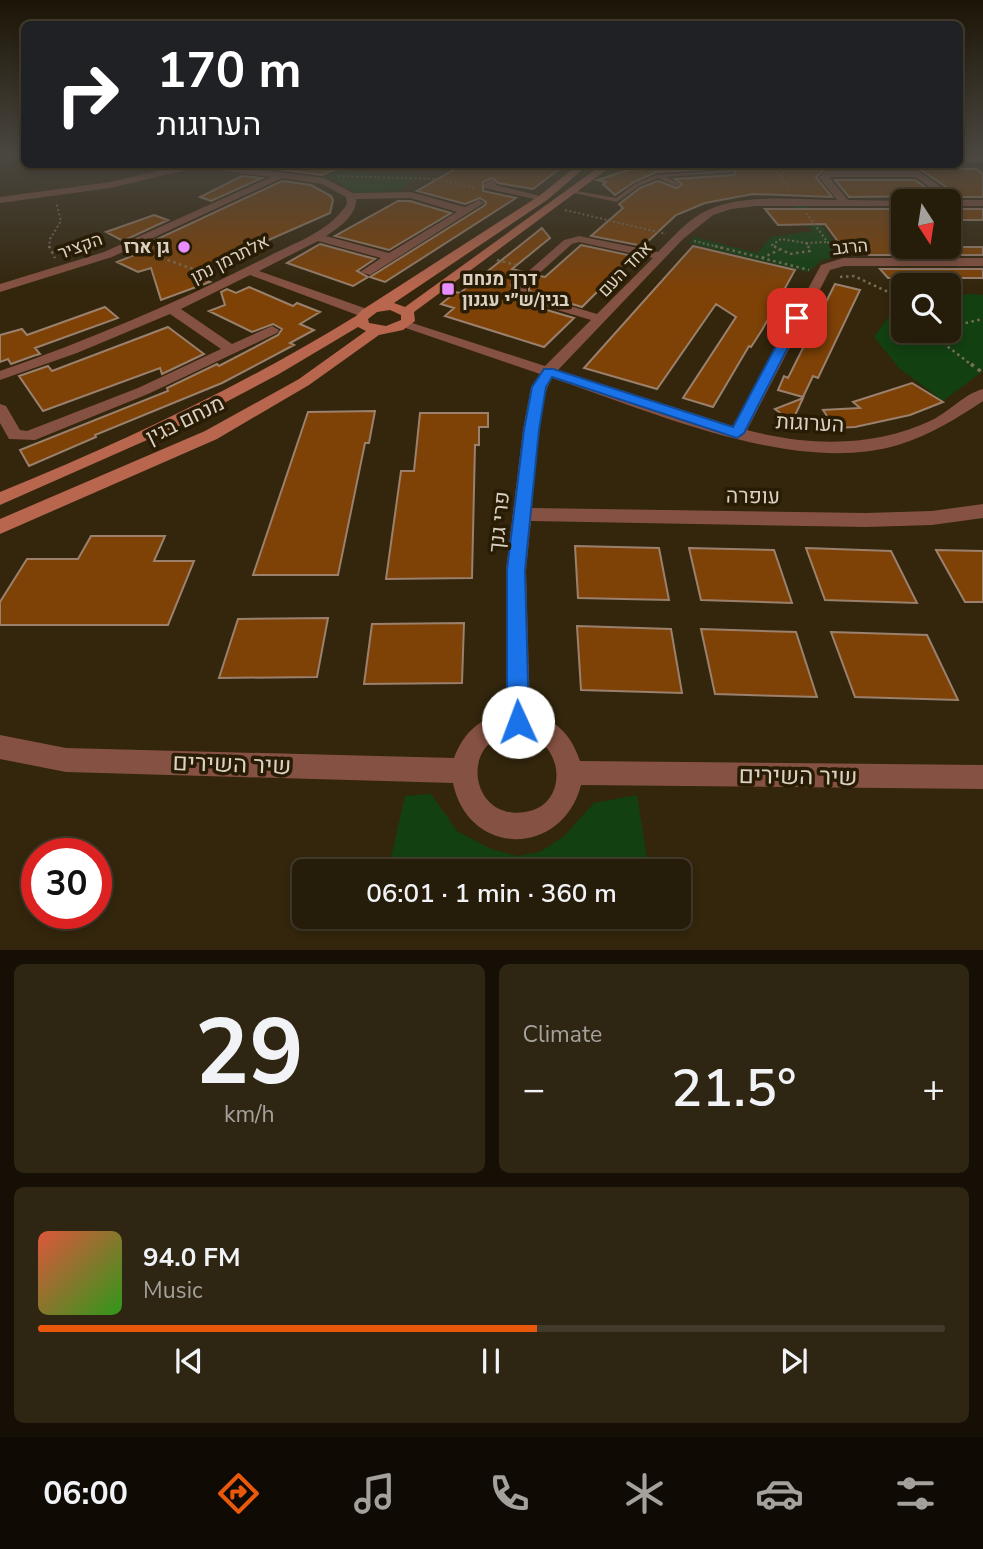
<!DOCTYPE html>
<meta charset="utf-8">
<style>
body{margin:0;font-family:"Nunito Sans",Heebo,sans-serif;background:#2e2513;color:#f1f3f6;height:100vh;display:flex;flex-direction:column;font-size:26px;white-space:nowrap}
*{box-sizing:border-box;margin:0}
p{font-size:23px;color:#a4a19c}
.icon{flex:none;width:38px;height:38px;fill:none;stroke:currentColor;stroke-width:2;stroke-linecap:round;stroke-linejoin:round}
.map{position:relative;height:950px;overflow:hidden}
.drawer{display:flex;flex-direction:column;gap:14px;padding:14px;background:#150f06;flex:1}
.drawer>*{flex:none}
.guide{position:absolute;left:21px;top:21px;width:942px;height:147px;border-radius:10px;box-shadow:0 4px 10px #0003,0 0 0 2px #423a2b;background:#202124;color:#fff;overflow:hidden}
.needle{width:46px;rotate:168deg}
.buttons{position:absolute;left:891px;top:189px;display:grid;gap:14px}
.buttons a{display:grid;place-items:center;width:70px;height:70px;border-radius:10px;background:#261c0a;box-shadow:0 4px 10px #0003,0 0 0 2px #423a2b;font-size:35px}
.speed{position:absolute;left:21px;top:838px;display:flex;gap:14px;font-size:35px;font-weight:700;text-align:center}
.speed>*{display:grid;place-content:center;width:91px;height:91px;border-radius:50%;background:#261c0a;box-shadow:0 4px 10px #0003,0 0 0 2px #423a2b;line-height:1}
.speed .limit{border:10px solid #d22;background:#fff;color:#111}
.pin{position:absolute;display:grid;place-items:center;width:60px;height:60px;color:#fff;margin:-30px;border-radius:14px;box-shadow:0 4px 10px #0006}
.me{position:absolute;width:77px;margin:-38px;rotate:358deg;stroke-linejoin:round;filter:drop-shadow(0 0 5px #0008)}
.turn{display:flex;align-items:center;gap:24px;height:147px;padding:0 21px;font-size:32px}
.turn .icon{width:91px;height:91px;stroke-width:2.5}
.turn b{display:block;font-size:49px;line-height:60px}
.big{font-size:52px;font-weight:600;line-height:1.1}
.drawer .card{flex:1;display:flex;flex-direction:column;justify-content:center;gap:10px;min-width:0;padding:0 24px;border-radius:10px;background:#2e2513}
.drawer .dial{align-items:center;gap:0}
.dial b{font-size:91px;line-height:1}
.song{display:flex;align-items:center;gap:21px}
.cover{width:84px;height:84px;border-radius:10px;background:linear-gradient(135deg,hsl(10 70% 55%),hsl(110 70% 35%))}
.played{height:7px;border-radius:4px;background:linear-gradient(90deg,#ea580c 55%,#423a2b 55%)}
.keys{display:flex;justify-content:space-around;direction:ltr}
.heat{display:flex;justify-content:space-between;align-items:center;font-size:38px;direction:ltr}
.drawer .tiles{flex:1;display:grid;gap:14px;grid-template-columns:1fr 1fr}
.card:last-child{grid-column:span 2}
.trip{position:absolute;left:292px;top:859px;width:399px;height:70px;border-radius:10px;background:#261c0a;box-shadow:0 4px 10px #0003,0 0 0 2px #423a2b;font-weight:600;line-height:70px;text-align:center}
.tab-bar{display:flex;height:112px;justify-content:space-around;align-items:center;background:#0f0b04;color:#a4a19c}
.tab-bar .icon{width:49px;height:49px}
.tab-bar .on{color:#ea580c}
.tab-bar b{font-size:32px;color:#f1f3f6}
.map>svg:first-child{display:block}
.green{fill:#124011}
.building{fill:#7e4207;stroke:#9a806d;stroke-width:2}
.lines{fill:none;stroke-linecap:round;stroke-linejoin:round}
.path-far2{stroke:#7a6e5a;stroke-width:2;stroke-dasharray:2 2.5;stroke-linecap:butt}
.path-far1{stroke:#7a6e5a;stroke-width:2.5;stroke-dasharray:2.5 3.5;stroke-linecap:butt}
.path{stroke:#7a6e5a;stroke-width:3.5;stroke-dasharray:3.5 5;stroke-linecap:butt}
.lane{fill:#855142;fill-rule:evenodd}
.street{fill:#855142;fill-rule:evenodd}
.secondary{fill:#b9664e;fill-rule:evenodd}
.route{fill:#1a73e8;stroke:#114b97;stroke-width:2}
.poi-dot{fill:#e98dfe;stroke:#291c04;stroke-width:2.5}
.labels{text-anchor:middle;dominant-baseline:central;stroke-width:7;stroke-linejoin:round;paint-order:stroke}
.far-street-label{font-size:18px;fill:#dad1c3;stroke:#291c04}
.far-poi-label{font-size:18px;font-weight:bold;fill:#dad1c3;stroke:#291c04;text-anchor:end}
.street-label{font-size:21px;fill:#dad1c3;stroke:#291c04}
.near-street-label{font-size:24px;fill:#dad1c3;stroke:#291c04}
</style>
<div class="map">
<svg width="983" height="951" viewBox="0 0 983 951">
<rect width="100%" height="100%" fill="#33260d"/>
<path class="green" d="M336 171 417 175 400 191 355 193 336 180 322 177Z
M793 205H806L843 255 822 260 808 272 689 243 693 237 757 253 771 237 813 231Z
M971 294 983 295V371L943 401 899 368 874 337 895 308 903 305V331H948L949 296Z
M431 794 457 831 491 849 518 856 540 852 563 837 594 803 637 795 649 871H388L405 796Z"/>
<path class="building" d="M256 164H347L322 175 254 166Z
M464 164H566L533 189 498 183 493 178 483 182V191L516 198 385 282 370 277 485 205 486 202 480 198 465 204 417 191Z
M647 164H726V168L656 172 634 182 615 195 603 184 606 182 597 180Z
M738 164H956L962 169H976L983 174V197H961L918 168H826L816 177 832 197 753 194 705 203 676 215 643 246 591 236 623 208 619 204 640 188 658 181 677 188 682 184 675 179 734 175Z
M242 176 262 178 211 201 200 197Z
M835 180H915L938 196 849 197Z
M282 181 311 185 331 196 333 200 330 213 191 274 210 282 161 300 151 268 138 272 117 262 144 251 138 248Z
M410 201 451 213 389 250 335 236 398 201Z
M765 209H903V247H983V255H869L866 251H845L825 224 778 225Z
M948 209H983V220H948Z
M154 215 168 220 123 241 106 232Z
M542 228 550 238 512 269 524 272 511 285 516 301 574 318 544 347 445 316 454 308 441 304 456 292 460 293Z
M320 244 375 259 357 271 368 277 353 286 287 263Z
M581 245 633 256 582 307 529 291V286L540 276 545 277Z
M693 246 795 270 762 330 751 347 749 346 713 407 683 398 736 317 716 304 657 389 584 368Z
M880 269H983V278H888Z
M835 284 860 290 818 378 813 376 803 397 778 390 784 376 788 378Z
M249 287 293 306 297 303 320 312 300 324 314 330 290 343 294 345 222 383 95 435 96 437 29 466 20 450 168 391 167 388 217 364 219 366 278 335 282 329 273 324 252 332 209 311 225 305 221 292 227 289 236 293Z
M105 307 118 318 35 348 40 354 33 356 11 364 8 359 0 362V335L22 329 27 335Z
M168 327 204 354 162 374 160 368 43 411 19 376 48 366 52 371Z
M912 383 943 402 910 415 855 427 835 428 823 410 860 408 853 402Z
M803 398 792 422 775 409Z
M375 411 369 443H365L338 575H253L308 412Z
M420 413H488V427H479V445H475L472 578 386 579 401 471H414Z
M91 536H165L154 561H194L168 625H0V602L27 559H78Z
M575 546 659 548 669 600 578 598Z
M689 548 774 550 792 603 701 600Z
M806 548 891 551 917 603 825 600Z
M936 550 983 551V602H965Z
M328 618 317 677 219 678 238 619Z
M464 623 462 683 364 684 372 624Z
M577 626 671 629 682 693 581 690Z
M701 629 796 632 817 697 715 694Z
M831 632 927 635 958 700 855 697Z"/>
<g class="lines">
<path class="path-far2" d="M771 164 789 190
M338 176 436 179 476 188
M565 210 666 234
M806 213 832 248
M694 241 722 248
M806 243 809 248
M806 243 827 242
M49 248 50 239 61 221 56 202
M776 248 772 245 781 239 806 243"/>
<path class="path-far1" d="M49 246 55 258
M715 246 809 270
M774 246 790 254 810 251 808 246
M831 246 835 252
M145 252 210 275
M762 258 779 250
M497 260 520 266
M840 277 854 276 903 299
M948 327 983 319
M943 331V343L973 366"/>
<path class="path" d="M971 364 983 373"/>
<path class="lane" d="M729 164H735L734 172 665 177 678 183 679 184 676 186 658 178 639 186 617 202 569 192 572 190 616 198 635 184 656 175 729 170Z"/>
<path class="street" d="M959 155 983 156V162L959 161Z
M188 164H219L324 178 353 193 411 192 465 207 479 200 484 203 370 275 360 272 381 258 318 241 259 271 370 310V316H360L250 275 181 309 232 344 272 326 279 330 277 333 148 394 35 440 9 439 0 423V404L6 406 20 430 27 431 138 388 221 349 170 314 77 353 0 380V371C92 339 181 301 267 257 296 242 329 232 347 204L346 197 322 184 282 178 112 257 0 292V284L104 252 271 177 199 167 110 188 0 203V197L110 182ZM410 198 457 212 389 253 326 236C339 228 357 215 356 199Z
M826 171H918L960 200H983V206H948V201H944L947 200 916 177H829L848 200 907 201H903V206H756L731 209 713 215 683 239 558 370 733 426 821 265 843 258H983V266H844L830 270 747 430C807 446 875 448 932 420 949 412 964 394 983 389V401C956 419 930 435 898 445 794 476 651 411 552 378 535 406 535 473 532 508L866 513 932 511 983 504V518L932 525 866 527 531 521 526 570 530 712C556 720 571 734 580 761L983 765V789L581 785C562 858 468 857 453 783L66 772 0 759V735L66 748 454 758C464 732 479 719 506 712V570L523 430 531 387 540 374 397 325 399 322H409L545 366 591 320 517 298 514 284 564 240 579 236 658 252C672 238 689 218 708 210 747 193 796 200 837 200L819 177ZM579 242 653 258 597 314 527 293 526 285 572 244ZM512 733C564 731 573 805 525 812 470 821 459 741 512 733Z
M492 180 495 181 496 185 548 198 543 201 484 188V184Z"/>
<path class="secondary" d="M579 164H589L547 200 394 303 405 307 603 164 613 165 414 312 415 321 403 330 379 335 309 385 217 439 0 534V519L205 431 299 379 366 331 358 327 279 374 190 421 0 505V492C123 442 242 386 356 316L362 310 539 196ZM390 310 401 315V320L386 326 369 323 368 319 377 312Z"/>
</g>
<linearGradient id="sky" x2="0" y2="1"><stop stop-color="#1c1507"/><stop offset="0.54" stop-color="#4a4740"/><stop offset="1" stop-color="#4a4740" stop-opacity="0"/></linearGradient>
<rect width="983" height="288" fill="url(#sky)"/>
<path class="route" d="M797 315 803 318 744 433 737 438 552 377 546 387 539 430 525 570 529 722 525 730 518 733 510 730 507 722V570L524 430 532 387 544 369H553L733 427 791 318Z"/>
<g class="poi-dot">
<circle cx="184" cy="247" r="7"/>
<rect x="441" y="282" width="14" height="14" rx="3.5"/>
</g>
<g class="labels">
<g class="far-street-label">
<text transform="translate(80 246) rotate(-20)">הקציר</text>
<text transform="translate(850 247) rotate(-6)">הרגב</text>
<text transform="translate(230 259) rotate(-27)">אלתרמן נתן</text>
<text transform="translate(625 269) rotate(-46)">אחד העם</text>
</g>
<g class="far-poi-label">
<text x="170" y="247">גן ארז</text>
<text x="462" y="279" text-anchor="start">דרך מנחם<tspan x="462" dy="21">בגין/ש״י עגנון</tspan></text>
</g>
<g class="street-label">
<text transform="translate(185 420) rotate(-26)">מנחם בגין</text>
<text transform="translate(810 423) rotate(3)">הערוגות</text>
<text transform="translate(753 496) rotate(1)">עופרה</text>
<text transform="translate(499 522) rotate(-84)">פרי גנך</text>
</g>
<g class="near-street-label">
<text transform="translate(232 764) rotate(2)">שיר השירים</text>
<text transform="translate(798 776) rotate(1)">שיר השירים</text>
</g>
</g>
</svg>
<div class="buttons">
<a><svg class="needle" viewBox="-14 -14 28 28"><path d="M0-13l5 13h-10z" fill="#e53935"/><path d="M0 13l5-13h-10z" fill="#a4a19c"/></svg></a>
<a><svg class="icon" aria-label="search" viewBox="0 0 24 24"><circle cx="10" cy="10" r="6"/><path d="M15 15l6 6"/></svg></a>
</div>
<div class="speed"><div class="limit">30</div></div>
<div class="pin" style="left:797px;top:318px;background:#d93025"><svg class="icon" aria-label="arrive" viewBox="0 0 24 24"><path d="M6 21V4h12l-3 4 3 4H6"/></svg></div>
<svg class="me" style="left:518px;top:722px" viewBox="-20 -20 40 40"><circle r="19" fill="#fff"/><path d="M0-13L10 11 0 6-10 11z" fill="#1a73e8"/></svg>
<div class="trip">06:01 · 1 min · 360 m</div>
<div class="guide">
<div class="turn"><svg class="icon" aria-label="right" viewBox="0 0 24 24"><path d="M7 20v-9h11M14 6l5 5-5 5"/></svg><div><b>170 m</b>הערוגות</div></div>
</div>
</div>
<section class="drawer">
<div class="tiles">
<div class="card dial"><b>29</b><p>km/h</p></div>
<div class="card"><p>Climate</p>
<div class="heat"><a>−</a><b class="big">21.5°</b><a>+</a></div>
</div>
<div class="card">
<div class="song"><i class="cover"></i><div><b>94.0 FM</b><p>Music</p></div></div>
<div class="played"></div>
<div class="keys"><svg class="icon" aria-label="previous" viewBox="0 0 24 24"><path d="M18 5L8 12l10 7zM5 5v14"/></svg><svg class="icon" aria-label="pause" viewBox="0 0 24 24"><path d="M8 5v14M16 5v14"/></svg><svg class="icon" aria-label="next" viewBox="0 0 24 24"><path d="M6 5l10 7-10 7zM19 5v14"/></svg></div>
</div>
</div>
</section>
<nav class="tab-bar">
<b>06:00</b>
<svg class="icon on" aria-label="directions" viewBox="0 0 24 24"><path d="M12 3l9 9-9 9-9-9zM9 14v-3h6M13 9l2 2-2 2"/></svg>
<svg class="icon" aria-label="music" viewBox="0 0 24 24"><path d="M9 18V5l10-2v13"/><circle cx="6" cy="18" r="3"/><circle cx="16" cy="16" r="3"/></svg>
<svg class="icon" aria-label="phone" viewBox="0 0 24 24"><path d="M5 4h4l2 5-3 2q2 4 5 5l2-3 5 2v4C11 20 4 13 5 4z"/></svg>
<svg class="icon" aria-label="climate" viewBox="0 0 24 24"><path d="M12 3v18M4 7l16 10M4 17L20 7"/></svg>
<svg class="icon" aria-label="car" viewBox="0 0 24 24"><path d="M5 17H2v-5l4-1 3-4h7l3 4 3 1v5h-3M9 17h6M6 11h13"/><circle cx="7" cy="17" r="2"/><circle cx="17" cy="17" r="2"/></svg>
<svg class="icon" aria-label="filters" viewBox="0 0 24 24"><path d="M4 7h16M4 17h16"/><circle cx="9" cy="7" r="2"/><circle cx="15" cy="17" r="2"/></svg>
</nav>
